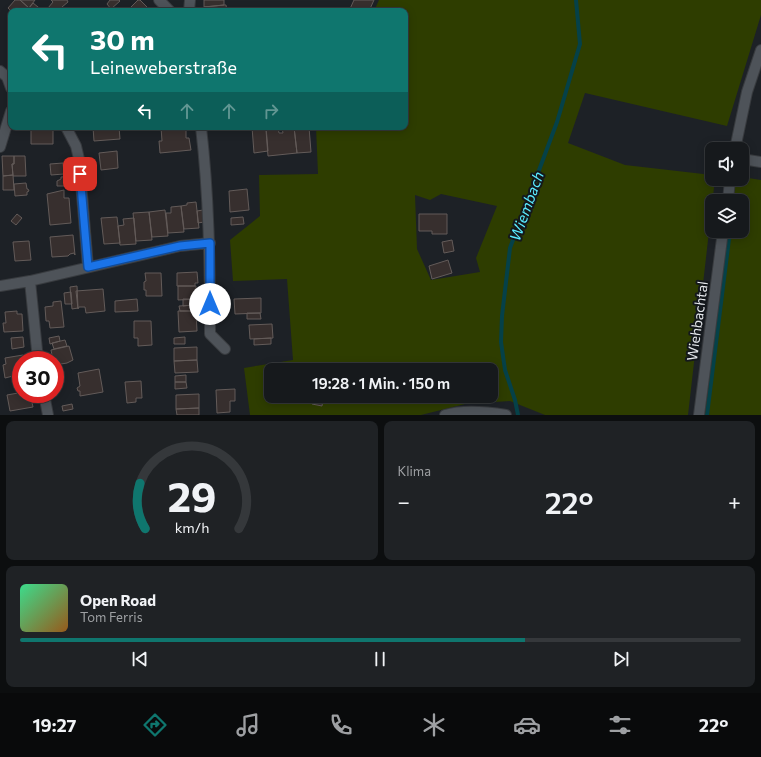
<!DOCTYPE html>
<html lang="de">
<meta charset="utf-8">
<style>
body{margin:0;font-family:Commissioner,sans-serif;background:#1f2225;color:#f1f3f6;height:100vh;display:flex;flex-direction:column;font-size:15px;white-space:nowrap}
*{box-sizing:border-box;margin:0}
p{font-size:13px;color:#9ea0a3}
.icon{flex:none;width:22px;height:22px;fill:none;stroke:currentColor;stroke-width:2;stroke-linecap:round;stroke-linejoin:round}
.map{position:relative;height:415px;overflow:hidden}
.details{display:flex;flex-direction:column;gap:6px;padding:6px;background:#0c0e0f;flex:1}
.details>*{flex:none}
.hud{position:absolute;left:8px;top:8px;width:400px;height:122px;border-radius:8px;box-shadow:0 2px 10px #0003,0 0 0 1px #35383b;background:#0f766e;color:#fff;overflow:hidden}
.fabs{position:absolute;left:705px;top:142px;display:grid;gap:8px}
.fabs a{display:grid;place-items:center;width:44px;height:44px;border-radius:8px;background:#16191c;box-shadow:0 2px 10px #0003,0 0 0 1px #35383b;font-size:20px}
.speed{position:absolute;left:12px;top:351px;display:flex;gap:8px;font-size:20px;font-weight:700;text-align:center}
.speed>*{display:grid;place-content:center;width:52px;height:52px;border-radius:50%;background:#16191c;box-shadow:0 2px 10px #0003,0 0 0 1px #35383b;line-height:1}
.speed .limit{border:6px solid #d22;background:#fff;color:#111}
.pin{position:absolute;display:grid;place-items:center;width:34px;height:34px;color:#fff;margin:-17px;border-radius:8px;box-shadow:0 2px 6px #0006}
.me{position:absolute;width:44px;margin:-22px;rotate:0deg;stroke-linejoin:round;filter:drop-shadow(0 0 3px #0008)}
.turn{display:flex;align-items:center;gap:14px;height:84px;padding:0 16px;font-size:18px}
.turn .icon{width:52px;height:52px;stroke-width:2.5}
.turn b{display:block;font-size:28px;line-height:34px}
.lanes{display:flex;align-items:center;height:38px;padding:0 16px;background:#0003;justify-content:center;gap:20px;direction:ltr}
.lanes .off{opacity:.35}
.big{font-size:30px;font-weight:600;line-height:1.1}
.details .card{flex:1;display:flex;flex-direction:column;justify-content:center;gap:6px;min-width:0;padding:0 14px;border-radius:8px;background:#1f2225}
.details .dial{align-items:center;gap:0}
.dial svg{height:104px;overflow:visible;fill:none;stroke:#35383b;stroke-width:7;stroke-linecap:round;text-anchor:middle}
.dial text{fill:#f1f3f6;stroke:none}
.song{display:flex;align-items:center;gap:12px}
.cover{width:48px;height:48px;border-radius:6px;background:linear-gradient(135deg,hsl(150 70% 55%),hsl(30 70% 35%))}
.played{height:4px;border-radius:2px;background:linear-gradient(90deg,#0f766e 70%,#35383b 70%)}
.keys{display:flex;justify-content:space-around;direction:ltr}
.heat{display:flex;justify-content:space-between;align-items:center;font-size:22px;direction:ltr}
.details .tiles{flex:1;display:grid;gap:6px;grid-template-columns:1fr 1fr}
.card:last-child{grid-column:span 2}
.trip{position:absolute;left:264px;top:363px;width:234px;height:40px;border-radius:8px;background:#16191c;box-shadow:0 2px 10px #0003,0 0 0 1px #35383b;font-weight:600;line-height:40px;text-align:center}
.tabs{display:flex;height:64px;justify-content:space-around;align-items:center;background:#090a0b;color:#9ea0a3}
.tabs .icon{width:28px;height:28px}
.tabs .current{color:#0f766e}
.tabs b{font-size:18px;color:#f1f3f6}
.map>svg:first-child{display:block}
.green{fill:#2e3d00;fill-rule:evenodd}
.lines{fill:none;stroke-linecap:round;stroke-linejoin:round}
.stream{stroke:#054148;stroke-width:4}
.building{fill:#372f2e;stroke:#635b59}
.minor-casing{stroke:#383b3f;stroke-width:12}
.minor{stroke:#4e5359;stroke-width:10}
.route-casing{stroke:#114b97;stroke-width:10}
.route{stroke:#1a73e8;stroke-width:7}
.labels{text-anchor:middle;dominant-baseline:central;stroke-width:4;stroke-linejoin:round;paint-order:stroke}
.street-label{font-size:14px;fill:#e4e7eb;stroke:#14181c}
.water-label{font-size:15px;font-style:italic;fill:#5aebff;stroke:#14181c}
</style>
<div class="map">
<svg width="761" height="415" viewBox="0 0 761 415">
<rect width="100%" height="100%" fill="#1d2126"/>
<path class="green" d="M379 0H761V15L727 126 585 93 568 143 625 165 712 175V179H715L688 415H545L510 401 465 404 421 415H250L244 368 293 360 287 279 233 281 230 240 260 216 259 175 318 174 316 127H405V11H374ZM441 194 497 206 476 258 480 272 431 280 417 249 415 195 430 200ZM271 370H491V396H271Z
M742 177 761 180V415H705L728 231H742V201H732L735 180 742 179Z"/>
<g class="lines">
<path class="stream" d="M518 415 515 400 505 370 501 342 502 316 510 248 557 122 580 44 576 0
M707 415 730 231"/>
</g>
<path class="building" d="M15 0H20L29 8 26 11H11L8 8Z
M20 0H35L29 8Z
M51 0H67L68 2 62 7 64 9 62 11H51L48 8 53 2Z
M110 0H119L120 1 111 9 107 4Z
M138 0H140L148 8 145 10 147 11H127Z
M204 0H224V5L204 7Z
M354 0H374L369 11H349Z
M33 3 43 11H33L29 8Z
M224 5H226L227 11H206V7H204Z
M93 127H119L120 139 94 141Z
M161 127H186V138H189L191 150 160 153 159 141H162Z
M252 127H266L268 151 254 153Z
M294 127H309L311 152 297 153Z
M294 127 297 153 268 156 266 130 278 128 279 133H283L282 128Z
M31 128H53V144H31Z
M117 151 118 168 101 170 99 153Z
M2 156H14V164H12L13 175 3 176Z
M14 156H25L26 176H13L12 164H14Z
M63 163 64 174 51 175 50 164Z
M13 175 14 190H3V176Z
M74 176 75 182 66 183V186H57V181L61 179V177Z
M26 183 27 189H28L29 191 27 192V195L15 196 14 184Z
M247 189 249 210 230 212 229 191Z
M64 190V198H69L71 223 50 225 47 194Z
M196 202 199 228 184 229 181 206 187 205V203Z
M181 206 184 232 168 233 166 213H171V207Z
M165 210 168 236 152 237 149 212Z
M203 210 204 222 198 223 197 211Z
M149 212 152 240 136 241 133 213Z
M17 214 22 218 16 225 11 221Z
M419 214H447V234H432V231H419Z
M117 217 120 243 104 244 101 218Z
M243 217 244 224 231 225V218Z
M134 218 136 244 120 245 118 226 124 225 123 219Z
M73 235 75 255 74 253 70 254 68 256 52 257 50 237Z
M452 240 454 251 444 253 442 242Z
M29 241 31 260 15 261 13 242Z
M448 260 452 273 432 279 429 266Z
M197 272 198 283H195V286H177V273Z
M145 273H161L162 296H146V290H144V282L146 281Z
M77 286 78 308 72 309 70 287Z
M178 286H196V289L199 288V299L178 300Z
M103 289 105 311 86 313 85 307H79L78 309 76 291Z
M71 292 72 304H65L64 293Z
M261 298V313L235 314 234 299Z
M137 299 138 311 115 312V301Z
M183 299H193L194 305 183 306Z
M61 301 64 327 50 328 49 321H46L45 307 53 306V302Z
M194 305V311H180L179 306Z
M17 311V314H22L23 331 4 332 3 323H6L5 312Z
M178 311H196L197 331 179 332Z
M247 313H260L261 319H247Z
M134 321H151L152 345 138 346V338H134Z
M272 324 273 338 250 339 249 325Z
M59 336 60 341 50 344 49 338Z
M23 337 24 347 12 349 11 338Z
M185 337V344H174V338Z
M271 338V344L254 345V339Z
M65 340 67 346 54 349 52 343Z
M69 346 73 360 67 363 55 365V360H53L51 350Z
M197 347V360L174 361V348Z
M23 355 22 356V360H21V374L5 378 3 365 6 364 5 358Z
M197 360 198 372 175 373 174 361Z
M99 369 103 392 80 396V391H78L77 388 80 386 78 373Z
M186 375V382H175V376Z
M141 381 142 398H136V402L127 403 125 382Z
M175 382H186L187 388 175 389Z
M235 389V401H230V412L217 413 216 390Z
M21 390V394H29V398H31L33 407 10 411 7 395 18 393V391Z
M199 394V408L176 409V395Z
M313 398 323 399 322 406 312 404Z
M72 404 73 409 63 411 62 406Z
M199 408V415H177L176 409Z"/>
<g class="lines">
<defs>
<path id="minor" d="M159 0 170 11
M189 11 190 0
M0 71 7 77 11 88
M66 127 76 146 79 159 88 267
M201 127C209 196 210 264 210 334L225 349
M0 147 11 111
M735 149 747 92 761 50
M742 159 761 162
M728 201 730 179
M30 281 38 360
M0 286 30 281 180 246 210 243
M44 394 48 415
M445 415C462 410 488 412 506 415
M699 415 723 231"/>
</defs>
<use href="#minor" class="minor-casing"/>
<use href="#minor" class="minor"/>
</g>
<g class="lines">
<defs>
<path id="route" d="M80 174 88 267 180 246 210 243V304"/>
</defs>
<use href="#route" class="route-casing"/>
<use href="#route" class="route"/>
</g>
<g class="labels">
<g class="street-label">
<text transform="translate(697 321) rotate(-82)">Wiehbachtal</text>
</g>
<g class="water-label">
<text transform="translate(526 206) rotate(-70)">Wiembach</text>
</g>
</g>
</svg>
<div class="fabs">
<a><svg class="icon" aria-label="sound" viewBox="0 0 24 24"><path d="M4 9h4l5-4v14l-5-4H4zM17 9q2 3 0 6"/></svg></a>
<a><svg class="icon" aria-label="layers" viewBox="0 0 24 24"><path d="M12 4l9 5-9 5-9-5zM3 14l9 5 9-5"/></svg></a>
</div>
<div class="speed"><div class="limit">30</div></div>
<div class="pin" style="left:80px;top:174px;background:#d93025"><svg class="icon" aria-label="arrive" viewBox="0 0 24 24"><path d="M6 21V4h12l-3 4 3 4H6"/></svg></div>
<svg class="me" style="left:210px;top:304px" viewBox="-20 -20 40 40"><circle r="19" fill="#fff"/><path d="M0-13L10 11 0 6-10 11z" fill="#1a73e8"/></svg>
<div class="trip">19:28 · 1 Min. · 150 m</div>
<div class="hud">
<div class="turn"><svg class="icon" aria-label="left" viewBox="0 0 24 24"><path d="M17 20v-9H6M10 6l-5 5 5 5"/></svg><div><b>30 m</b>Leineweberstraße</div></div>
<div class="lanes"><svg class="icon" aria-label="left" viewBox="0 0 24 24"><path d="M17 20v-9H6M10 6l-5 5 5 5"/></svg><svg class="icon off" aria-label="ahead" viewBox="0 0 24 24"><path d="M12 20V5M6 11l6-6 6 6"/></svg><svg class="icon off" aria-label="ahead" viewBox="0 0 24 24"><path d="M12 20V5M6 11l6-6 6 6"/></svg><svg class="icon off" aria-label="right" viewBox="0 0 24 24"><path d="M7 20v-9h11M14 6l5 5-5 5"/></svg></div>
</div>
</div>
<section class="details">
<div class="tiles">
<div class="card dial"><svg viewBox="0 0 100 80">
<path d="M14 69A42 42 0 1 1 86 69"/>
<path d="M14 69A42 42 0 0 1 10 34" stroke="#0f766e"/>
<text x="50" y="56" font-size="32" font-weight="700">29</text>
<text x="50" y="72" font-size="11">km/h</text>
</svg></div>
<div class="card"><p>Klima</p>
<div class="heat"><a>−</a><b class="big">22°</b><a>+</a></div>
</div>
<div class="card">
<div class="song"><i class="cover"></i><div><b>Open Road</b><p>Tom Ferris</p></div></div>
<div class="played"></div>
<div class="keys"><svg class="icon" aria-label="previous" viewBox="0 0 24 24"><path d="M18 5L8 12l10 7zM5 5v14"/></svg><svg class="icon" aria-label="pause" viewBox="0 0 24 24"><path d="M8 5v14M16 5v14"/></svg><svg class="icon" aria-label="next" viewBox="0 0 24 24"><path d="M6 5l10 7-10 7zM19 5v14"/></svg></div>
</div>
</div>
</section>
<nav class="tabs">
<b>19:27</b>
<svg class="icon current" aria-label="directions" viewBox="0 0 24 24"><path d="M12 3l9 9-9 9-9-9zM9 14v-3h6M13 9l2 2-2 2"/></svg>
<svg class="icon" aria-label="music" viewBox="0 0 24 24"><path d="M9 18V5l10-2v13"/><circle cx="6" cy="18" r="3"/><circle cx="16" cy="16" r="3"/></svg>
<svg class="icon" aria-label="phone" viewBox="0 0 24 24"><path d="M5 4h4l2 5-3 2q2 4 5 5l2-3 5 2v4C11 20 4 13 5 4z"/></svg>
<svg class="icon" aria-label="climate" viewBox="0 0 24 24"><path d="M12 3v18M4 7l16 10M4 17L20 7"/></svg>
<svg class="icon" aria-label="car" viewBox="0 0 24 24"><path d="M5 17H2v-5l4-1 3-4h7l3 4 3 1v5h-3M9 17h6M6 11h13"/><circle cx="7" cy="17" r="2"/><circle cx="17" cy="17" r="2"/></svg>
<svg class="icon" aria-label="filters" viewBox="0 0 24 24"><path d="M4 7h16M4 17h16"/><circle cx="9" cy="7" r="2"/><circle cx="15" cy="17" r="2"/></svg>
<b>22°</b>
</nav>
